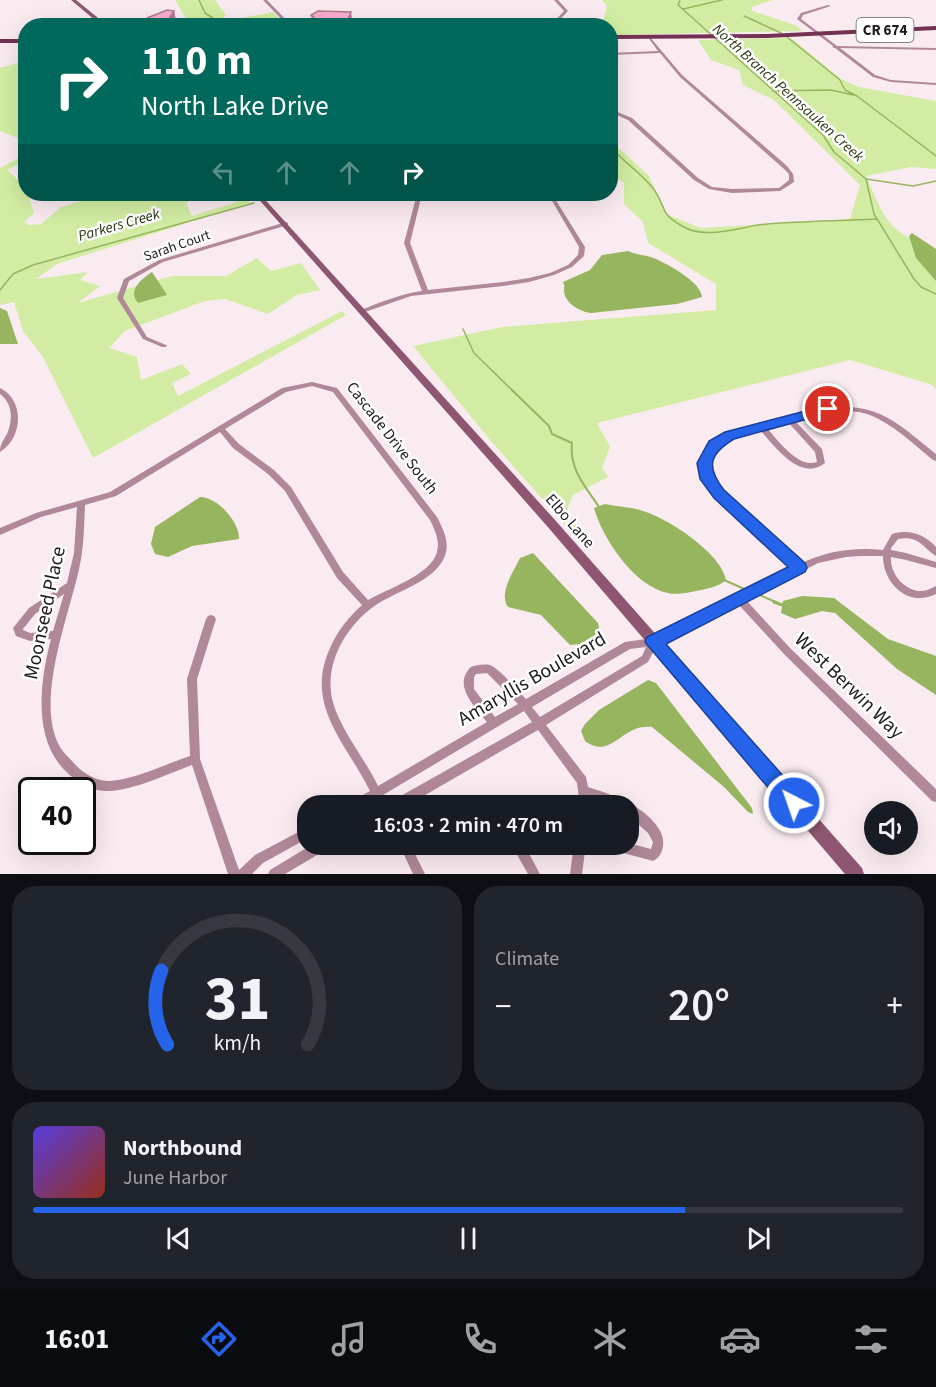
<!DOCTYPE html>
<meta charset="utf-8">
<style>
body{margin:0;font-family:"Source Sans 3",sans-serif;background:#20242c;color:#f1f3f6;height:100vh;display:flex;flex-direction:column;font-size:22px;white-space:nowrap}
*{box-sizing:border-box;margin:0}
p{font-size:20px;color:#9ea1a6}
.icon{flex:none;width:33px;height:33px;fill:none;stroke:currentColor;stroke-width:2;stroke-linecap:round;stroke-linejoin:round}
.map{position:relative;height:874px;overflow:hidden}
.sheet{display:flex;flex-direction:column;gap:12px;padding:12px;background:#0d0f14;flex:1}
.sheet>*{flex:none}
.guide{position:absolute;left:18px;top:18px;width:600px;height:183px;border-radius:24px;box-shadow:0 6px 24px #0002;background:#00695c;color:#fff;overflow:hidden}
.buttons{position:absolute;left:864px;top:801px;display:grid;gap:12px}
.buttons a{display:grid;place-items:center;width:54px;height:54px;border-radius:50%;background:#171b24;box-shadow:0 6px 24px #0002;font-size:30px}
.speed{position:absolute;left:18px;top:777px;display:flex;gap:12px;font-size:30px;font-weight:700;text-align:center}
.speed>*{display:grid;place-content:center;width:78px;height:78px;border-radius:50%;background:#171b24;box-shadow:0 6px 24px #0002;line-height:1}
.speed .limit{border:3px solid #111;border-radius:9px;background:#fff;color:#111}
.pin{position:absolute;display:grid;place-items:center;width:51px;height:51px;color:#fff;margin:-26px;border:3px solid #fff;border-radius:50%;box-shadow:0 2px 6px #0007}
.me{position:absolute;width:66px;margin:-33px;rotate:319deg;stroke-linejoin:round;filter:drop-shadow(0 0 4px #0008)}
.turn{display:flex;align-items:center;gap:21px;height:126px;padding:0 24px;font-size:27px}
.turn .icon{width:78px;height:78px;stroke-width:2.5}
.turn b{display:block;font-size:42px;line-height:51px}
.lanes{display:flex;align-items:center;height:57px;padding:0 24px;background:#0003;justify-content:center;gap:30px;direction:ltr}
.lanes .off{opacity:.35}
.big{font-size:45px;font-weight:600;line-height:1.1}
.sheet .card{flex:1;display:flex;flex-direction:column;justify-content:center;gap:9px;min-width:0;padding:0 21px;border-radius:24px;background:#20242c}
.sheet .dial{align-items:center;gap:0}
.dial svg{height:156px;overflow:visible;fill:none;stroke:#363941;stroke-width:7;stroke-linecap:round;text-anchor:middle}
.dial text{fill:#f1f3f6;stroke:none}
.song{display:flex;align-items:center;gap:18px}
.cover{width:72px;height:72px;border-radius:9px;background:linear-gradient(135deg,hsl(250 70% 55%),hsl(10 70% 35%))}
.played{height:6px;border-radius:3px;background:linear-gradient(90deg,#2563eb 75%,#363941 75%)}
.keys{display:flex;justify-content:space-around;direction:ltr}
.heat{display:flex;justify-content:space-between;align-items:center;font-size:33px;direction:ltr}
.sheet .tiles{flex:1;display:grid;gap:12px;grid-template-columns:1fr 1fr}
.card:last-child{grid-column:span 2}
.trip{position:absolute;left:297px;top:795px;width:342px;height:60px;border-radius:24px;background:#171b24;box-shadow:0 6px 24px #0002;font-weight:600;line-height:60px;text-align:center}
.menu{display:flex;height:96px;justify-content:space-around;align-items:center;background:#090b0e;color:#9ea1a6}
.menu .icon{width:42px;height:42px}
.menu .active{color:#2563eb}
.menu b{font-size:27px;color:#f1f3f6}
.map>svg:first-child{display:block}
.green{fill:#d2eda3}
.water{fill:#97b55e}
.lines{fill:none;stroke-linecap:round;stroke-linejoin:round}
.stream-far2{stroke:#97b55e;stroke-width:1.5}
.stream-far1{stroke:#97b55e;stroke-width:2}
.stream{stroke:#97b55e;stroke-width:3}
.canal{fill:#97b55e;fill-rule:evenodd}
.street{fill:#b08899;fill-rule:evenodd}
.secondary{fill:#8e5670;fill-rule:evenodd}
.primary{fill:#743253;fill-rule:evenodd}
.wall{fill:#d596b2}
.shaded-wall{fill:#ae7a91}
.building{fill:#f8aecf;stroke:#ae7a91;stroke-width:1.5}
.route{fill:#2563eb;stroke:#184099;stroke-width:1.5}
.labels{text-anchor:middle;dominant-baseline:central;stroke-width:5;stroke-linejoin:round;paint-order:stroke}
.far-street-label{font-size:14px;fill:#1e191b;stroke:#fff}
.shield{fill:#fff;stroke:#625e5f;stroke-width:1.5}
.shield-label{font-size:15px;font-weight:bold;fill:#1e191b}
.far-water-label{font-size:15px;font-style:italic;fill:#2c3813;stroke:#fff}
.street-label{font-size:16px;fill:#1e191b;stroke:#fff}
.near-street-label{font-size:20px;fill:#1e191b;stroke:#fff}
</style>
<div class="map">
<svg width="936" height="874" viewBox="0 0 936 874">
<rect width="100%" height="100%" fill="#faebf1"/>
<path class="green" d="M175 0H215L226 15 223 19 227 21 273 12 285 25H190Z
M596 0H773L752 7V11L795 25 802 31 611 35 610 26 602 25 607 6 602 0Z
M791 38 841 79 859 87 936 101V169L911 167 866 176C885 221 889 232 936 250V389L933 385 850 360 597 423 610 447 602 467 608 477 573 495 566 512 582 534 581 543 491 441 413 346 502 327 716 310V284L648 243 643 222 624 204V183L611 174V141L649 176 666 214 701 228 850 219 860 185 774 100 743 85 739 70 711 60 698 40Z
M25 61H26L25 141 0 131V68Z
M25 152V161L7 170 25 186 26 194H28L34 213 24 222 29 225 41 224 61 207 104 194H199L186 203 192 216 246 199 250 203 57 264 36 279 88 272 80 280 100 286 78 303 172 276H226L257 258 271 271 301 263 320 290 297 295 268 314 225 299 205 301 125 331 109 348 137 357 141 380 182 364 191 374 172 383 178 396 342 311 346 315 93 458 43 357 23 331 14 302 0 305V168L19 158Z"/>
<path class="water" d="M912 233 936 249V281L916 258 909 236Z
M628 251C637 255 647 255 656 259 669 265 701 282 702 297L677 304 591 313C581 312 565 304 564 291 564 288 565 285 563 282L590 270 602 255Z
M152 272 167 295 138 303C127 291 141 279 152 272Z
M0 308 7 311 18 344H0Z
M200 497C218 497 240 523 239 539L192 546 168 557 155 554 151 544 155 527Z
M605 504C618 507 634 507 646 512 670 520 722 554 726 580 718 587 706 589 696 591 687 593 677 595 668 593 635 587 602 538 594 508Z
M533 553 598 623 600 632 580 644 570 645 541 615 508 607C498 593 514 571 520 558Z
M802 596 834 598 888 639 936 656V695L897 669 835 613 822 611 795 619 781 613 783 601Z
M648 680 656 683 752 808 753 814 748 812 724 787 652 727C621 723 612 761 585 741L581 731 585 724 599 710Z"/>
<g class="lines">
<path class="stream-far2" d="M199 0 205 13 216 20 215 26
M680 0 678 5 823 135 834 152 866 179 874 214 914 279 921 287 936 294
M683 9 722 0
M744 16 781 33
M787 37 840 80 845 90 857 96 936 156
M773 91 831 90 853 95
M610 146C623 162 645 176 655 191 667 209 659 213 682 226 706 241 741 226 767 224 804 221 841 221 877 219
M866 179 913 186 936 181
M0 290 13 274 33 265 254 203
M463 329 474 353 514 392"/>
<path class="stream-far1" d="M512 390 549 426 552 434 572 443C569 469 585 486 599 507
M724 580 749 591
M755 593 778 603"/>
<path class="stream" d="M774 602 782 605"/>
<path class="canal" d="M261 194H267L271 198 266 199Z"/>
<path class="street" d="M263 0H267L292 26H288Z
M554 0H558L568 11 554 26H550L564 11Z
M828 5 831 6 803 15 801 19 837 46 936 48V50L840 48 875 75 891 80 936 83V85L891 82 873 77 835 48H833V46L797 19 801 13Z
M647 36H649L682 75 787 166 793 174 794 182 780 191 732 193 709 189 694 180 628 120 610 112V109L632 118 698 178 712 187 732 189 779 188 789 180V174L783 168 680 77 660 53 610 55V53L658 51Z
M417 194H422L410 243 428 290 503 282 529 278 550 273 568 265 578 255 579 247 548 194H552L585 247 584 256 572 267 554 275 529 282 503 286 411 296 365 312H361V310C381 302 401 294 422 291L404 243Z
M286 222 288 223V225L163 262 129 281 123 298 147 337 166 345 167 346 166 347H162L143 339 117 298 124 279 159 260Z
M312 382 337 388 437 517C442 527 449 540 446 552 440 579 400 590 379 603 350 621 327 657 331 692 334 722 365 758 378 786L487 722C475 707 452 685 471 667 476 665 484 664 490 665 500 669 518 691 526 699L625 642 653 638 793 568C769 548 706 498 701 469 699 460 704 450 710 444 731 426 831 403 859 408 889 412 913 436 936 454V461L933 460C912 443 886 417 859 412 838 409 814 415 794 420L822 449 825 463C800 483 774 445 759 429 745 433 723 438 714 450 709 456 707 465 710 472 719 500 777 544 800 564 826 551 854 547 883 550L892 534C909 529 924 534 936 547V556C922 547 919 535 898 539L891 548V550L906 553 936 562V568L906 560 891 557C891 562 891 567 894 572 898 582 911 592 922 591 927 591 931 588 936 586V594C909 608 883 584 883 556H861L846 557 818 563 746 600 790 648 936 789V802L932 801 784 654 738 604 657 645 648 662 546 725 586 777 588 787C603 792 620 797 633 805 646 813 666 829 663 846 662 853 659 858 653 861L605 848 604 844H628V843L651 849 653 842 648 833 628 815V806H609L590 798 591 806H580L577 783 538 730 406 806H389L390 802 532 722 524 711 383 795 388 806H377L374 800 365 806H349L350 802 370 791C345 741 303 704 331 646 338 630 349 617 362 605L337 578 285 491 268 474 233 448 220 432 116 496 85 505C84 526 84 548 79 569 69 616 34 702 60 747 63 752 68 757 72 761 80 771 93 780 107 781 131 781 166 764 190 756L187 679 206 619 208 616 211 615 214 616 216 619 197 679 200 759 239 870 255 855 308 827V838L263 863 252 874H228L192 765C167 774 135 790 109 791 97 792 85 786 75 779 31 748 39 685 51 639L30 641 16 636 13 628 29 608 67 583 74 553 77 507 41 517 0 535V528L36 513 110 492 282 388ZM312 386 333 392 430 520C435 530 440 541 437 552 431 575 387 589 368 600L343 572 291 487 274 470 239 444 225 429 286 392ZM787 421 815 452 817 462C798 469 777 439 766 427ZM64 594 53 631 30 633 23 630V629L35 614ZM646 647 642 656 540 717 532 707 630 649ZM487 673 518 704 495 717 474 689V677L476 674Z
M0 388C25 400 23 438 0 452 0 444 3 441 7 434 13 420 13 404 0 394Z
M313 844H330L329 848 285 874H268L270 870Z
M399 844H410L425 874H413Z
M517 844H529L528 852 540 874H528L516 853Z
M574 844H586L582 874H570Z"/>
<path class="secondary" d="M71 0H76L108 26H102Z
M254 194H260L555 520 862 868 864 874H845L547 526Z"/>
<path class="primary" d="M936 26V30L767 38 610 39V35L767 34Z
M0 39H26V43H0Z"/>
</g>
<path class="wall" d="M174 11 176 21 174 26H149L147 18Z
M351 12 352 22 351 26 312 25 311 15Z"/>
<path class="shaded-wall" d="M174 11 176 21 174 26H170L168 20Z
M351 12 352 22 351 26H349L348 19Z"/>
<path class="building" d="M167 10 174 11 168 20 147 18Z
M318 11 351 12 348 19H316L311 15Z"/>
<path class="route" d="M828 405 835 409 833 412 734 439C709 454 706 467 724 490L805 563 807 568 805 572 666 644 801 796 804 803 801 810 794 813 787 810 645 642 647 637 788 567 714 498 700 479 697 463 709 441 725 432Z"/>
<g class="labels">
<g class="far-street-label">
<text transform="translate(177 246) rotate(-19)">Sarah Court</text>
</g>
<rect class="shield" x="856.5" y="18" width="57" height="24" rx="4.5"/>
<g class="shield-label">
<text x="885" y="30">CR 674</text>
</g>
<g class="far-water-label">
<text transform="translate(788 93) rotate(42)">North Branch Pennsauken Creek</text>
<text transform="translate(119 225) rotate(-16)">Parkers Creek</text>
</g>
<g class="street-label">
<text transform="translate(392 438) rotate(52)">Cascade Drive South</text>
<text transform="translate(570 521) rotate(49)">Elbo Lane</text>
</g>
<g class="near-street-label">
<text transform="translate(45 613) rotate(-78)">Moonseed Place</text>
<text transform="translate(532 679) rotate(-30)">Amaryllis Boulevard</text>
<text transform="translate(849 686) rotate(44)">West Berwin Way</text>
</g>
</g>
</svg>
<div class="buttons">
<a><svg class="icon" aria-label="sound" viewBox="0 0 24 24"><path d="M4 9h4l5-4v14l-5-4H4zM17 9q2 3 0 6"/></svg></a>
</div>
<div class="speed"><div class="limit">40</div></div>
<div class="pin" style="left:828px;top:409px;background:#d93025"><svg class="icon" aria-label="arrive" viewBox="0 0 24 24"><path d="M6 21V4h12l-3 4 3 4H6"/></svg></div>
<svg class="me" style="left:794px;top:803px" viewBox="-20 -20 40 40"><circle r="17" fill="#2563eb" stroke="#fff" stroke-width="3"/><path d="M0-11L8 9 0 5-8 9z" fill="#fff"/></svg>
<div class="trip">16:03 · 2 min · 470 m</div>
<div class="guide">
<div class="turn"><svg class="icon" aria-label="right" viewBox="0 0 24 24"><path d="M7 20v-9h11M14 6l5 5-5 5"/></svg><div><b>110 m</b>North Lake Drive</div></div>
<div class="lanes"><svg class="icon off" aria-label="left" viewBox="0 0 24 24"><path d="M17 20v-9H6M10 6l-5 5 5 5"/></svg><svg class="icon off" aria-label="ahead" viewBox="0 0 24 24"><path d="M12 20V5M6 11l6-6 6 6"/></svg><svg class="icon off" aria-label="ahead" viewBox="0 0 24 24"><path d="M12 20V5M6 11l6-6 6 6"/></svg><svg class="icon" aria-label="right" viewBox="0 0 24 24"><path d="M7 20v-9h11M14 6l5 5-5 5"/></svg></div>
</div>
</div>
<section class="sheet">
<div class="tiles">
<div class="card dial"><svg viewBox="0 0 100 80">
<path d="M14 69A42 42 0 1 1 86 69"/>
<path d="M14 69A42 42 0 0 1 11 31" stroke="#2563eb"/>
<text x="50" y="56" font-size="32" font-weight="700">31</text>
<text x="50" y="72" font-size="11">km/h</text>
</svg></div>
<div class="card"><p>Climate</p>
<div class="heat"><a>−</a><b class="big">20°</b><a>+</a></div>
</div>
<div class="card">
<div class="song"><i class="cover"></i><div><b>Northbound</b><p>June Harbor</p></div></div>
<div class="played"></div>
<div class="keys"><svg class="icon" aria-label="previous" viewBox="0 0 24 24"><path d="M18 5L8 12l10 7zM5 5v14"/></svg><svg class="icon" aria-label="pause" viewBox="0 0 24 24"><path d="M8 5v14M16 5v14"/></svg><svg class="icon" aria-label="next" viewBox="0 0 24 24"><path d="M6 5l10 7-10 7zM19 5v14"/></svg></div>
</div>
</div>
</section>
<nav class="menu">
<b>16:01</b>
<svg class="icon active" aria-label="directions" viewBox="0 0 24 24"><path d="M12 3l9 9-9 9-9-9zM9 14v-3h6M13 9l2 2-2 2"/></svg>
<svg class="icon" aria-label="music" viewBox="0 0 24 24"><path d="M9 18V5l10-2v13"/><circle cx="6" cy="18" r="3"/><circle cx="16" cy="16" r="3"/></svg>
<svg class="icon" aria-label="phone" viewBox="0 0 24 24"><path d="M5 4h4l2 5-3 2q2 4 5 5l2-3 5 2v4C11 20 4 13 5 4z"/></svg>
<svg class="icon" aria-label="climate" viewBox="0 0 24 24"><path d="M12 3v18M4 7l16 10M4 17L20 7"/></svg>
<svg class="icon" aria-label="car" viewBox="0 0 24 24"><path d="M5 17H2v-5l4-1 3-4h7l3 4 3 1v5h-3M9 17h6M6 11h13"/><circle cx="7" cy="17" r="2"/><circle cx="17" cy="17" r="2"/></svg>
<svg class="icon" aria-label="filters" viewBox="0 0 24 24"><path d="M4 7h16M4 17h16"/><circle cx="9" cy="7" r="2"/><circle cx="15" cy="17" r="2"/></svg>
</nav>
